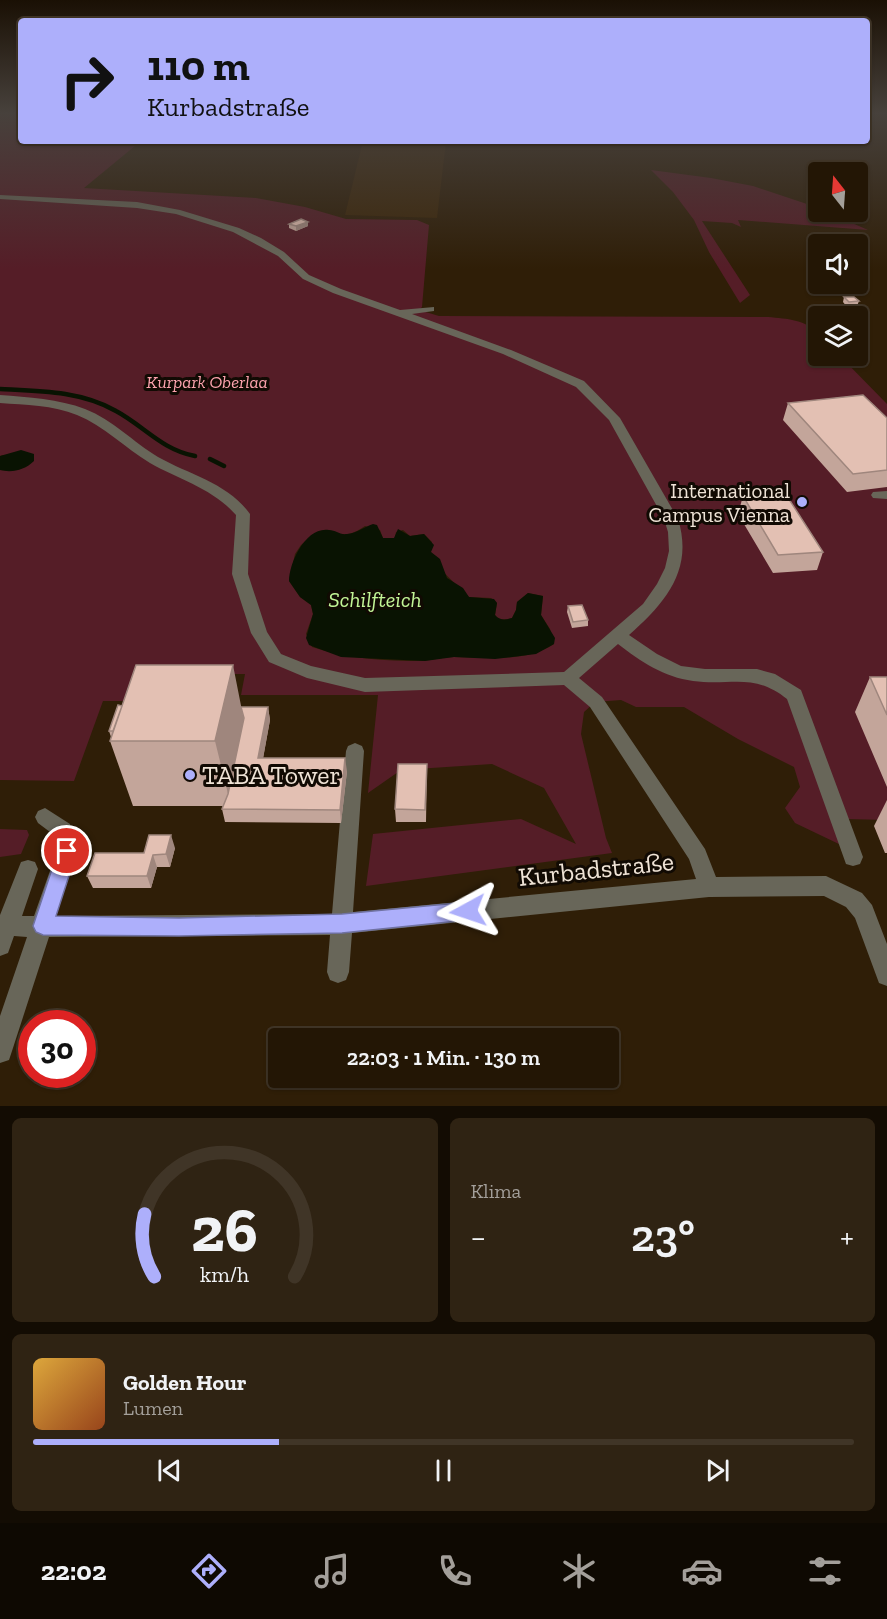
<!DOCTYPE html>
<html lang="de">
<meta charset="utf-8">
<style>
body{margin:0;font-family:"Zilla Slab",serif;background:#2f2313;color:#f1f3f6;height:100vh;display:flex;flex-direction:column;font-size:22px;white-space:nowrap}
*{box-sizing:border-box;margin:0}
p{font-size:20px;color:#a39f9a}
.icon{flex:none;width:33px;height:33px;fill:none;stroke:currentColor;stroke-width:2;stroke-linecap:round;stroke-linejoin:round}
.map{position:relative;height:1106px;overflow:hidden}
.drawer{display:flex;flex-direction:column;gap:12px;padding:12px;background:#130c03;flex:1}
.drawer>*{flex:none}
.guide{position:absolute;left:18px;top:18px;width:852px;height:126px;border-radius:6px;box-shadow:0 2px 4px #0004,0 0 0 2px #403527;background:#adaffb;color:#111;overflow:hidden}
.needle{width:39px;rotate:343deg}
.fabs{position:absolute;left:808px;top:162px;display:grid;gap:12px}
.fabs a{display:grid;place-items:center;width:60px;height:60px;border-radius:6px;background:#231605;box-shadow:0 2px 4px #0004,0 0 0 2px #403527;font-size:30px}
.speed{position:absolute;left:18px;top:1010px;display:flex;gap:12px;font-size:30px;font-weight:700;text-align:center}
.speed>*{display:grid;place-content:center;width:78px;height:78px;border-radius:50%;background:#231605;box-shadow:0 2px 4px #0004,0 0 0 2px #403527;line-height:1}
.speed .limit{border:9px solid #d22;background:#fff;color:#111}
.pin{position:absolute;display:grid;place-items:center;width:51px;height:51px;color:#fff;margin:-26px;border:3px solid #fff;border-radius:50%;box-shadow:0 2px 6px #0007}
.me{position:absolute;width:66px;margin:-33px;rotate:265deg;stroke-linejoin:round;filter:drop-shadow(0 0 4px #0008)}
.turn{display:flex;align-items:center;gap:21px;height:126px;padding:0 30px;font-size:27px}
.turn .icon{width:78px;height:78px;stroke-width:2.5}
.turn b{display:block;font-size:42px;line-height:51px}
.big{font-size:45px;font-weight:600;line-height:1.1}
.drawer .card{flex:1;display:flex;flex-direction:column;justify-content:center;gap:9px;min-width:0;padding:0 21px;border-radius:9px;background:#2f2313}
.drawer .dial{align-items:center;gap:0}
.dial svg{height:156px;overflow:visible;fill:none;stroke:#403527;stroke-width:7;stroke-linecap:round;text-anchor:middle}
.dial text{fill:#f1f3f6;stroke:none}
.song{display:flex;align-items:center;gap:18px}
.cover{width:72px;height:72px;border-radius:9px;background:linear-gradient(135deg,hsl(40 70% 55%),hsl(20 70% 35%))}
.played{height:6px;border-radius:3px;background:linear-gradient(90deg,#adaffb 30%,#403527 30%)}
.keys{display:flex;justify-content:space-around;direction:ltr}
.heat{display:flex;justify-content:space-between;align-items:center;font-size:33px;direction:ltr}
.drawer .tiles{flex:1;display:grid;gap:12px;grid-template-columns:1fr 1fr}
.card:last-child{grid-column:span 2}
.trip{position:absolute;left:268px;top:1028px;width:351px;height:60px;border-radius:6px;background:#231605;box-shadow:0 2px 4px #0004,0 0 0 2px #403527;font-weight:600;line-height:60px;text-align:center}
.tab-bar{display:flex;height:96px;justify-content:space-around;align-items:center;background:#0e0902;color:#a39f9a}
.tab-bar .icon{width:42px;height:42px}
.tab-bar .active{color:#adaffb}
.tab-bar b{font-size:27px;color:#f1f3f6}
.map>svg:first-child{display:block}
.built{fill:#3c2608}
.green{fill:#551d27;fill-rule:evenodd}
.water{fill:#091302}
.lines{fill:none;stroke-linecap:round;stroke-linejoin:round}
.stream{stroke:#091302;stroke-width:4.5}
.minor{fill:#686659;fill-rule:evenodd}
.wall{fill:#c3a59a}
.shaded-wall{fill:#9f867d}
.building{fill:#e3c0b3;stroke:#9f867d;stroke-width:1.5}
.route{fill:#adaffb;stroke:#7072a3;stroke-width:1.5}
.poi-dot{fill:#adaffb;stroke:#110a03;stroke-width:2}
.labels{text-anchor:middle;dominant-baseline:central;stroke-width:6;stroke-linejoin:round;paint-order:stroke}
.far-park-label{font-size:18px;font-style:italic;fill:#fda3ae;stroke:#110a03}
.poi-label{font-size:21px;fill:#efe3d6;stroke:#110a03;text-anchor:end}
.water-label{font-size:22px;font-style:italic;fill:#c3f597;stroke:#110a03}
.near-poi-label{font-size:26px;fill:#efe3d6;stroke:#110a03;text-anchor:start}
.near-street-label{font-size:26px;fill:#efe3d6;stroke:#110a03}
</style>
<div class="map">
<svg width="887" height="1106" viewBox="0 0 887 1106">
<rect width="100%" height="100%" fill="#2f1e07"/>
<path class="built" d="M363 141 446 142 437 218 345 215Z"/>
<path class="green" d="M0 114H21V141H141L84 188 256 198 305 207 346 219 417 220 429 225 422 307 419 310 439 316 768 317C788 319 804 319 819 334V356H840L887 404V820L846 819 788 697 841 845 795 823 785 808 800 787 794 767 738 739 684 707H636L621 700 595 702 584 712 581 734 606 838 612 853 366 886 373 834 521 819 576 844 544 788 492 764 401 770 368 793 378 695H241L245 674H174L136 701H103L74 781 0 780V470L12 471 25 467 3 455 0 456ZM365 526 380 530 383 538H395L396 532 403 530 410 536 424 534 432 542C432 545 430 548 431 552 434 567 459 586 469 597L491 598 497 603 495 615C500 621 505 620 512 618L516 610 517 602 528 593 543 596 541 615 550 629 554 644C525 663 487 657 454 657 444 657 433 660 422 661 384 661 348 659 312 647L306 634 313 614 311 605 300 597 289 581 295 554 301 545 311 536 335 532C344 538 357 532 365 526Z
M651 170 711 178 753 186 819 208V212H827L868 230 738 220 741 227 732 223 702 221 750 295 740 303 709 252 694 220 673 192Z
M0 829 27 830 29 835 21 854 0 857Z"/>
<path class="water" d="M21 450 34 454V461C25 470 12 473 0 470V456Z
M373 524 377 525 383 538H394L398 529 410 536 424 534 434 545 431 552 440 559 447 578 463 588 469 597 494 599 497 603 495 615C500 621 506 620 512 618L516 610 517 602 528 593 543 596 541 615 555 638 554 644 536 654 495 659 454 657 425 661 341 657 309 645 306 638 313 614 311 605 300 597 289 581C289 563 306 526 329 530 336 530 339 535 347 534 357 533 364 527 373 524Z"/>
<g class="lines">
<path class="stream" d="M0 389C40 391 81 391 116 411 144 426 162 450 195 456
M210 459 224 466"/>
<path class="minor" d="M0 195 137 202 180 210 239 228 261 238 284 252 309 275 341 289 400 310 434 307V311L412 314 511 350 584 381 620 418 678 519C694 570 665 603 629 635L657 654 681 666 705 669H757L775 674 801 690 863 857 860 864 853 866 846 864 787 699C753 672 732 686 693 681 664 677 641 662 618 644L579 678 602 697 705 849 716 877 826 876 862 893 872 905 887 944V986L879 983 855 918 846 907 824 896 709 897 352 933 349 972 346 980 338 983 330 980 327 972 330 935 49 937 12 1051 9 1060 0 1063V1016L27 937 14 936 8 953 0 956V915L21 862 28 860 35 862 38 869 22 916H34L57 851 54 835 38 823 35 817 38 811 45 808 70 824 77 851 56 916 332 914 346 751 348 746 355 743 362 746 364 751 353 912 696 879 689 859 590 707 564 685 365 692 307 678 269 662 251 633 232 574 236 515C212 488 180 480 150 463 125 448 104 426 77 415 53 405 25 405 0 403V395C28 397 59 399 85 409 113 420 133 442 158 457 190 475 228 483 250 514L248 574 267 632 281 654 311 666 365 678 564 672 643 604 657 584 665 568 669 551 668 532 664 519 609 420 576 387 503 354 333 293 303 279 278 256 233 232 176 214 137 208 0 199Z
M887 491V499L873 498 871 495 873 492Z"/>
</g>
<path class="wall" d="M308 222V226L296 231 289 228V224Z
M844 297 859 301 857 306 847 307 843 302Z
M788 403 887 418V487L847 492 783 420Z
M761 491 823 552 817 570 773 573 738 514 743 496 760 495Z
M568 606 588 620V626L572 628 567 612Z
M870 677H887V787L855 712Z
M241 707H268L270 720 263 758 347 771 341 823 225 822 222 809 223 806H133L110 741 111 737 109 731Z
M427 764 426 822H396L395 809Z
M887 800V853H885L874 826Z
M175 848 170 867H157L151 888H93L87 876 144 853Z"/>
<path class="shaded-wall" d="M308 222V226L296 231V226Z
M233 665 246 731 231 806 215 741Z
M268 707 270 720 261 770 258 758Z
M345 758 347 771 341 823 340 810Z
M171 835 175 848 170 867 166 854Z
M153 855 157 867 151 888 147 876Z"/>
<path class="building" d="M301 219 308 222 296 226 289 224Z
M844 297H854L859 301 849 302Z
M863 395 887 418V470L853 474 788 403Z
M772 490 775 494 785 493 823 552 778 555 743 496 764 494 761 491Z
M582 605 588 620 573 622 568 606Z
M136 665H233L215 741H110Z
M870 677H887V715Z
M118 705 122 706 113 731H109Z
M241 707H268L258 758H345L340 810 222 809 228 794 244 718Z
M398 764H427L425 810 395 809Z
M149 835H171L166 854 153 855 147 876H87L95 853H144Z"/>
<linearGradient id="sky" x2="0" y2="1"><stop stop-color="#1a1004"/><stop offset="0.42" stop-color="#47413c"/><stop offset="1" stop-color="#47413c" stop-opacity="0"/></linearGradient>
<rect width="887" height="269" fill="url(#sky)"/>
<path class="route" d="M67 843 74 845 77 851 56 916 179 918 342 914 468 902 475 905 477 911 475 918 468 920 342 933 179 936 43 935 36 932 33 926 58 851 61 845Z"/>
<g class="poi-dot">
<circle cx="802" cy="502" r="6"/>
<circle cx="190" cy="775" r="6"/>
</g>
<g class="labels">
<g class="far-park-label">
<text x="207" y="382">Kurpark Oberlaa</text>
</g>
<g class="poi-label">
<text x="790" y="490">International<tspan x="790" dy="24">Campus Vienna</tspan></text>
</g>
<g class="water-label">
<text x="375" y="599">Schilfteich</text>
</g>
<g class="near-poi-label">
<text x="202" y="775">TABA Tower</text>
</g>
<g class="near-street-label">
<text transform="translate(596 869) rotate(-6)">Kurbadstraße</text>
</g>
</g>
</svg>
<div class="fabs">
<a><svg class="needle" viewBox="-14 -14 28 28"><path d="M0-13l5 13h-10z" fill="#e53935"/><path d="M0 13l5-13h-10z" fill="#a39f9a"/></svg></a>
<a><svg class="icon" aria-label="sound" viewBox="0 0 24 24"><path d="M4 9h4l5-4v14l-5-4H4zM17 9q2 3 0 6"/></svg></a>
<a><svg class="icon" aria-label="layers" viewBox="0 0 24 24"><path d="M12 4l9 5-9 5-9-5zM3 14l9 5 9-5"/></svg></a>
</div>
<div class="speed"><div class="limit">30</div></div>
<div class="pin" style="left:67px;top:851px;background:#d93025"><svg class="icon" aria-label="arrive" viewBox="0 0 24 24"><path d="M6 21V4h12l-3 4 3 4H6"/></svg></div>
<svg class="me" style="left:468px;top:911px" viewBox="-20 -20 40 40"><path d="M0-17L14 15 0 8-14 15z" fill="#adaffb" stroke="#fff" stroke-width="4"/></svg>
<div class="trip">22:03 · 1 Min. · 130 m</div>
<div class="guide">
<div class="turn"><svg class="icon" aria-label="right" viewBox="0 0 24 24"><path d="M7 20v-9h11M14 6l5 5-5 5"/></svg><div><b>110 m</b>Kurbadstraße</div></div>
</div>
</div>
<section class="drawer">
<div class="tiles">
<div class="card dial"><svg viewBox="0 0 100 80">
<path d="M14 69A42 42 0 1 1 86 69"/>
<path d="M14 69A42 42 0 0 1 9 37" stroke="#adaffb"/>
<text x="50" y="56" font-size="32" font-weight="700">26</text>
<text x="50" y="72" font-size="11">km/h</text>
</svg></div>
<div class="card"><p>Klima</p>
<div class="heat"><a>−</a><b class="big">23°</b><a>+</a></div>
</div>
<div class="card">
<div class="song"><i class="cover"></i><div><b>Golden Hour</b><p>Lumen</p></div></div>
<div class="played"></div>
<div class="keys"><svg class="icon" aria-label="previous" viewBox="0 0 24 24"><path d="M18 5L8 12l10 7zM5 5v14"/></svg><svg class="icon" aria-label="pause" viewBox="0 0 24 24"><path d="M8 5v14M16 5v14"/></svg><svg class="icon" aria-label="next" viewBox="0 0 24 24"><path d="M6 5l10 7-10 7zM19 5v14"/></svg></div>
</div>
</div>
</section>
<nav class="tab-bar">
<b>22:02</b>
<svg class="icon active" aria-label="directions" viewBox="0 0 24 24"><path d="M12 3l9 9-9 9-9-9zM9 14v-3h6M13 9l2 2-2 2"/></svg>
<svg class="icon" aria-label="music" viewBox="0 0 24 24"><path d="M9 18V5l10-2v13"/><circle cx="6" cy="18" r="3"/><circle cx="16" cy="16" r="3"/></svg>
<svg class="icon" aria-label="phone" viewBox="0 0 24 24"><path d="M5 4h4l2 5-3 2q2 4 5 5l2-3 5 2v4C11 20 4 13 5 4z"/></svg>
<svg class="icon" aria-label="climate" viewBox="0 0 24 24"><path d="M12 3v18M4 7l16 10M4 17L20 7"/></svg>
<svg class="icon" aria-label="car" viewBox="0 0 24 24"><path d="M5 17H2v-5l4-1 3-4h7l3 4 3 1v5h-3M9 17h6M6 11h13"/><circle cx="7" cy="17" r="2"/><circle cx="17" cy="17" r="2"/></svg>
<svg class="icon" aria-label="filters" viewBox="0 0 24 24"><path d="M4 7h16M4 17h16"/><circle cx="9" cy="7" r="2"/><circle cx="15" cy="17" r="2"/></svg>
</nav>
